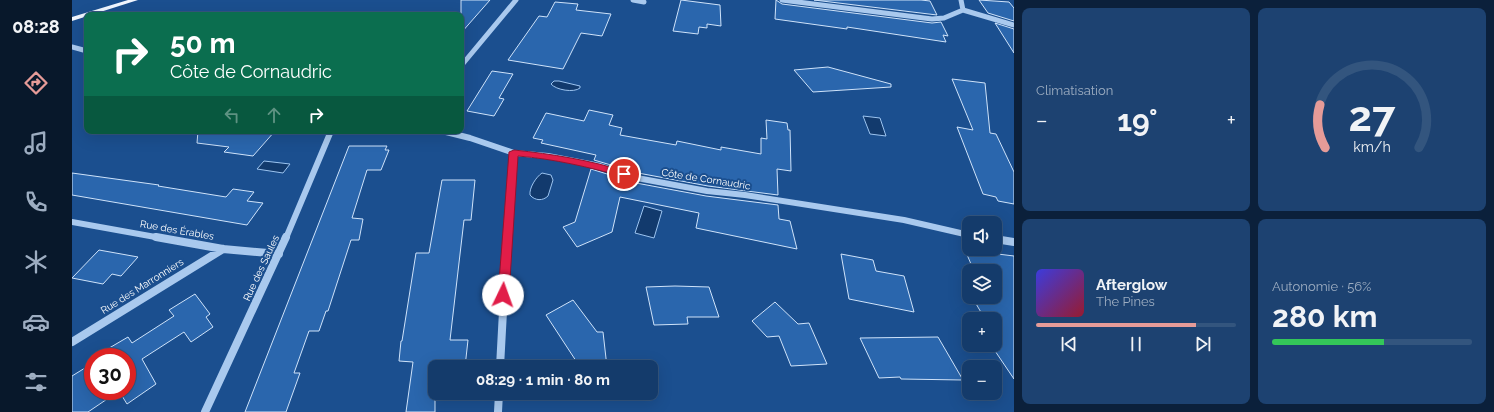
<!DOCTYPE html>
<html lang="fr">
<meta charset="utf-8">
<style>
body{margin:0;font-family:Raleway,sans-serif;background:#1d4271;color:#f1f3f6;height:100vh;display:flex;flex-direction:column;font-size:15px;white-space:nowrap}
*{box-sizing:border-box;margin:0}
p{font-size:13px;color:#9dadc1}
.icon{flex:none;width:22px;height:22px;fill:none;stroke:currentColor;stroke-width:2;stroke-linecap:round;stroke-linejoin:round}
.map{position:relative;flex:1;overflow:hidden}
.side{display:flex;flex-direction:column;gap:8px;padding:8px;background:#0b203b;width:480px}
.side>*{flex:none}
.top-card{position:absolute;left:12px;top:12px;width:380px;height:122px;border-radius:8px;box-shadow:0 4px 16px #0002,0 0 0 1px #33557e;background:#0b6e4f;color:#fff;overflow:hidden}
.tools{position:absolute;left:890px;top:216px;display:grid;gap:8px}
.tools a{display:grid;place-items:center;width:40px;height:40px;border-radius:8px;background:#143b6b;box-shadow:0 4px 16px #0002,0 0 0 1px #33557e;font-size:20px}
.speed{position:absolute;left:12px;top:348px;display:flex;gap:8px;font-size:20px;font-weight:700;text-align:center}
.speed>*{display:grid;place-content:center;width:52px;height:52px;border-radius:50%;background:#143b6b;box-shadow:0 4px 16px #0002,0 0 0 1px #33557e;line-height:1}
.speed .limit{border:6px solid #d22;background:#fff;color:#111}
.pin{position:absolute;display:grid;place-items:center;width:34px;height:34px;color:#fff;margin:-17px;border:2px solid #fff;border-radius:50%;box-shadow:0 1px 4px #0007}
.me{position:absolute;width:44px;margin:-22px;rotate:3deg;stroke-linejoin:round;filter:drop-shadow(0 0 3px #0008)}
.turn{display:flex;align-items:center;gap:14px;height:84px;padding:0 20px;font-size:18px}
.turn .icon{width:52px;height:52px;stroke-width:2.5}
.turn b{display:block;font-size:28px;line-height:34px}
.lanes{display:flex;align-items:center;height:38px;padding:0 20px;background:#0003;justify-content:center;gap:20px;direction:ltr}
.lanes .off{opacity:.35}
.big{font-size:30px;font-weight:700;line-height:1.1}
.side .tile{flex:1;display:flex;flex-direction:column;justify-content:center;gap:6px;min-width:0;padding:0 14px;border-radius:8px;background:#1d4271}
.side .dial{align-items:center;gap:0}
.dial svg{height:104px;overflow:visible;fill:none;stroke:#33557e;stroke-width:7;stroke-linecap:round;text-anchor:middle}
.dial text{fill:#f1f3f6;stroke:none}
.song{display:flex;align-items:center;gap:12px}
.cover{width:48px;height:48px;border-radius:6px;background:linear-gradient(135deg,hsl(240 70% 55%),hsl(350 70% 35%))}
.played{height:4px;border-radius:2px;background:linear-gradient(90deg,#e69b98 80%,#33557e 80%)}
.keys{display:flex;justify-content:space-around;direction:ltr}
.heat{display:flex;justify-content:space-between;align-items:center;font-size:22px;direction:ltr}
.charge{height:6px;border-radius:3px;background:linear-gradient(90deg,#34c759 56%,#33557e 0)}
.side .tiles{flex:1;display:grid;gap:8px;grid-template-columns:repeat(2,1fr)}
.trip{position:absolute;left:356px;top:360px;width:230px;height:40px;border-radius:8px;background:#143b6b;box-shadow:0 4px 16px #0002,0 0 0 1px #33557e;font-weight:700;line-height:40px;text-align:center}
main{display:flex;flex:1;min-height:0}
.menu{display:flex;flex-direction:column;width:72px;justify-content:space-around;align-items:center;background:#08182b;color:#9dadc1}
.menu .icon{width:28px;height:28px}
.menu .active{color:#e69b98}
.menu b{font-size:18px;color:#f1f3f6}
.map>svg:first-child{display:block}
.water{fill:#123a6d;stroke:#9cc4f0}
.building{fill:#2a66ad;stroke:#cfe3fa}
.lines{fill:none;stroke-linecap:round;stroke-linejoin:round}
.minor-far2{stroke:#a9c9ee;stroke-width:5}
.minor-far1{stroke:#a9c9ee;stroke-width:6}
.minor{stroke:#a9c9ee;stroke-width:8}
.major{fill:#f0f6ff;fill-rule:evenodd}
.route{fill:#e11d48;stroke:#92132f}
.labels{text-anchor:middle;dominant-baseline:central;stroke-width:4;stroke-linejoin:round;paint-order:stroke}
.street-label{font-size:10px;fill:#fff;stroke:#1b4f8f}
</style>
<main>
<nav class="menu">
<b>08:28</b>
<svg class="icon active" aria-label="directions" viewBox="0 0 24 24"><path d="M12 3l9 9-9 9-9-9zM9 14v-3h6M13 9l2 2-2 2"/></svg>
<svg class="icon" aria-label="music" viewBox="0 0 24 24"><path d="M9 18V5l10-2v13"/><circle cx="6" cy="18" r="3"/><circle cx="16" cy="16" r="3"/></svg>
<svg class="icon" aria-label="phone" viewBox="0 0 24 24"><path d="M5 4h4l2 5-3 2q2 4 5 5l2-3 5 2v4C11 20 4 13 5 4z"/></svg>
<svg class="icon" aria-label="climate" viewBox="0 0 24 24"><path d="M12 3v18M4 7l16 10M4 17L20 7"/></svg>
<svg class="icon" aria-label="car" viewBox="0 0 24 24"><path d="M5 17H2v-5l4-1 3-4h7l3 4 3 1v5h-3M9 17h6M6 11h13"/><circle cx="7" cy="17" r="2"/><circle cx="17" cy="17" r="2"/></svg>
<svg class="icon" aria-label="filters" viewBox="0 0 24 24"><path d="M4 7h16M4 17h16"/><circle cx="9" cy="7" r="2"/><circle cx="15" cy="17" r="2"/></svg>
</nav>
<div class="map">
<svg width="942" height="412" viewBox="0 0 942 412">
<rect width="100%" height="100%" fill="#1b4f8f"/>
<path class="water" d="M482 81H487L508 86V88C502 93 484 90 479 84Z
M791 116 808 118 814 136 798 134Z
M192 161 218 164 211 173 185 169Z
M470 173 479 175 481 180 476 196C471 201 463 201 458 195 457 188 464 177 470 173Z
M572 206 590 211 582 238 563 233Z"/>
<path class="building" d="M389 0H418L389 33Z
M609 0 648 5 649 26 635 24V28L627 27 626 34 601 31Z
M704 0 710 4 860 23 869 22 876 36 871 35 874 42 775 27V29L703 19Z
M742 0H849L858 1 865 15Z
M907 0 937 2 942 8V21L916 13Z
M483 2 506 4 504 10 539 14 530 36 509 33 491 69 436 60 467 16 475 17Z
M923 23 942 29V53Z
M756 67 819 84V87L741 92 722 70Z
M420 71 441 74 427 98 432 99 422 116 395 111Z
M880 79 913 83 918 133 924 134 942 172V204L926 201 924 197 911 194 885 127 901 130Z
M517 110 541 115 537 125 550 128 548 135 604 145 605 141 649 150V147L689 154V138L695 139 694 120 715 123 716 130H718L719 171 705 169 706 195 636 186 566 173 522 160 524 155 469 143 471 140 461 138 474 113 512 121Z
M126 131H203L181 156 152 152 157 147 125 143Z
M277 146H315L313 150H317L309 170H295L280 218 291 219 287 240H279L256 311H254L247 331H237L222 373H228L214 412H173Z
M519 169 564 183 634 196 706 205 707 219 718 221 725 249 624 228 627 213 548 197 540 232 505 247 491 227 503 222Z
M0 173 87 185 86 186 154 197 161 189 182 192 175 201 191 203 175 225 0 195Z
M370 180H403L399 220H392L378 340H396L393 367H363V412H334L341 362 327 361 329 341H330L344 253H357Z
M27 250 66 257 49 276 40 274 31 284 0 278Z
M893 250 942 256V379L919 345H923V319H913L900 297H923V271H902Z
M769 254 801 260 804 271 832 276 842 312 777 299Z
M603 286 637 287 647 317H615L616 324 582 325 574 287Z
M123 294 138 314 134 317 141 327 119 342 112 332 70 359 84 384 55 404 47 391H55V357H29L27 354 56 337 60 343 102 316 97 310Z
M501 300 525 332H531L535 367H508L474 315Z
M703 302 726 324 737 323 755 364 719 366 707 336 695 337 680 321Z
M866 337 891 380 829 379 828 377 807 378 788 338Z
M21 363V391H47L16 412H0V376Z"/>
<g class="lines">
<path class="minor-far2" d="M561 0 572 2
M710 0 860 19 872 18 891 10 942 25
M889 0 891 10
M0 47 15 51
M389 66 444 0"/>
<path class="minor-far1" d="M370 131 398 138 442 153 476 156 528 166 565 178 635 191 673 195 832 220 897 235
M0 222 89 238
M214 238 259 131
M435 238 442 153"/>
<path class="minor" d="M84 237 151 249 207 254
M923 239 942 242
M0 342 151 249
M428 367 435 237
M133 412 214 237
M426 412 427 393"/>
<path class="major" d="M56 0H66L0 21V17Z"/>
</g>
<path class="route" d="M442 150C480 154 518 160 555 172L557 174 552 177C517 167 482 159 446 156L437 295 435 298 431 299 428 298 426 295 437 152Z"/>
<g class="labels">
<g class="street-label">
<text transform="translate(634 179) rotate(9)">Côte de Cornaudric</text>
<text transform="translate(105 230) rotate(10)">Rue des Érables</text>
<text transform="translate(189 268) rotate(-65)">Rue des Saules</text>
<text transform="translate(70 286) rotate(-32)">Rue des Marronniers</text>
</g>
</g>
</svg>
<div class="tools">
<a><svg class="icon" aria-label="sound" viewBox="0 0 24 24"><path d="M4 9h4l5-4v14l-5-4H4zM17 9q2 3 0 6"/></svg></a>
<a><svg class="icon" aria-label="layers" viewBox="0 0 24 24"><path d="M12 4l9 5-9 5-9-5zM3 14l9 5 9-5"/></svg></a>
<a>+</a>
<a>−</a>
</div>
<div class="speed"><div class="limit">30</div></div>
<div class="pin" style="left:552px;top:174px;background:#d93025"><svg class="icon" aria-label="arrive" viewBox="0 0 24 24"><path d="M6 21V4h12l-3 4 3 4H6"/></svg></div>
<svg class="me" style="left:431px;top:295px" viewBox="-20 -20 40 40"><circle r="19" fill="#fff"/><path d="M0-13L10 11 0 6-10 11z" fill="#e11d48"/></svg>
<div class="trip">08:29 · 1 min · 80 m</div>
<div class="top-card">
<div class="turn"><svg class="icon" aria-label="right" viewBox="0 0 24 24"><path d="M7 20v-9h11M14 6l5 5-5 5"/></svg><div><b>50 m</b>Côte de Cornaudric</div></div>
<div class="lanes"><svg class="icon off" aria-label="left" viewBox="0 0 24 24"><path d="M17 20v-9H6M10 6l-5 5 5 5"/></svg><svg class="icon off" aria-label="ahead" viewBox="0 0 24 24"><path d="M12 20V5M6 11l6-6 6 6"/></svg><svg class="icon" aria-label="right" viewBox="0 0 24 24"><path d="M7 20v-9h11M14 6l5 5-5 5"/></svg></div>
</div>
</div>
<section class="side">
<div class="tiles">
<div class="tile"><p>Climatisation</p>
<div class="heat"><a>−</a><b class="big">19°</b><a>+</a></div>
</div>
<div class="tile dial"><svg viewBox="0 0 100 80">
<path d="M14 69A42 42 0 1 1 86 69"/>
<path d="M14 69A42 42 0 0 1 10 36" stroke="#e69b98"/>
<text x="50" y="56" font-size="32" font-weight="700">27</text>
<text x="50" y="72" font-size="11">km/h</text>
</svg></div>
<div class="tile">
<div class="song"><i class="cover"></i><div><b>Afterglow</b><p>The Pines</p></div></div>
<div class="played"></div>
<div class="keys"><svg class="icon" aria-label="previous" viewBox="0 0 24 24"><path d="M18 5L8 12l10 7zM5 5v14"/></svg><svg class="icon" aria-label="pause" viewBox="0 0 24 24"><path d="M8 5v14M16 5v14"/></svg><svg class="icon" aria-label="next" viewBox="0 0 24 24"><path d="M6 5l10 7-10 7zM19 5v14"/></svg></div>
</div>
<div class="tile"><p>Autonomie · 56%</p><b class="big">280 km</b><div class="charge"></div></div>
</div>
</section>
</main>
